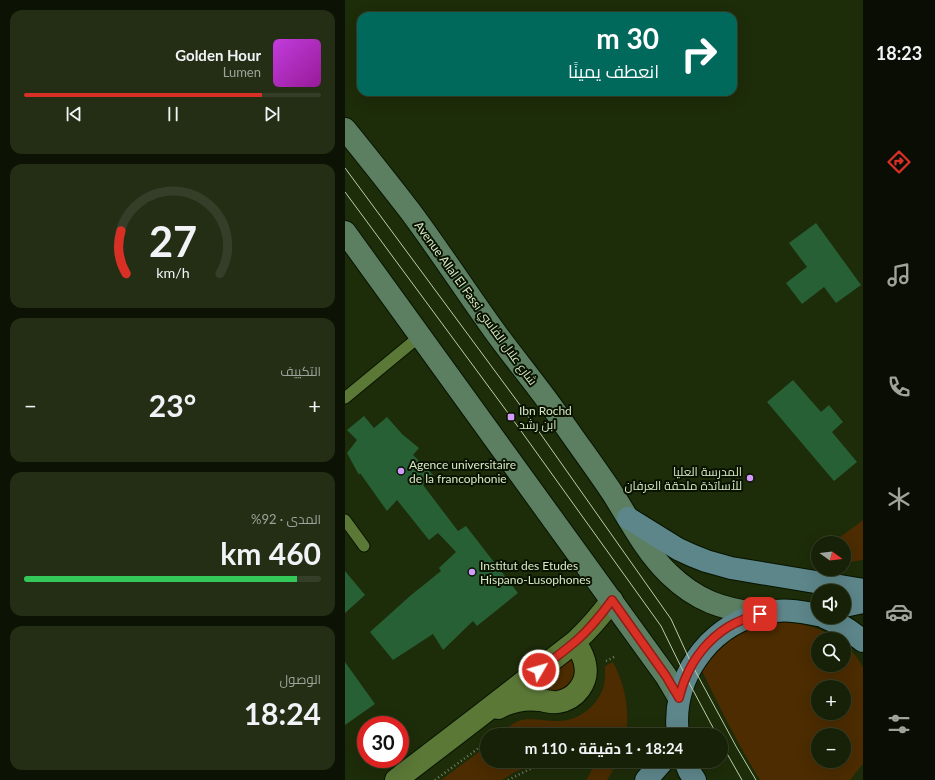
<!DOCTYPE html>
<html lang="ar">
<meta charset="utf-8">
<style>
body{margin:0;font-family:Lato,Cairo,sans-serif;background:#232e15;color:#f1f3f6;direction:rtl;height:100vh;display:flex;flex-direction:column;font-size:15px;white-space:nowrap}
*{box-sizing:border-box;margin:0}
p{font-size:13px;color:#9ea39b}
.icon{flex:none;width:22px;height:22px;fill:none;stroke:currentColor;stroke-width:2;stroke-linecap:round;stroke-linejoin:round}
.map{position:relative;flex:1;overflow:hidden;direction:ltr}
.panel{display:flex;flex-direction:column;gap:10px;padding:10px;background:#0c1204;width:345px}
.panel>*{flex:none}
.top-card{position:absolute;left:12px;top:12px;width:380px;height:84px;border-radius:12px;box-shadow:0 4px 16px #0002,0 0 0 1px #353e28;direction:rtl;background:#00695c;color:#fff;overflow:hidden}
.needle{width:26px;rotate:105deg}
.buttons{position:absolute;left:466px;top:536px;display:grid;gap:8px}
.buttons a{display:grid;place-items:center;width:40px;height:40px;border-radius:50%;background:#162107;box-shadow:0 4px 16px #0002,0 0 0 1px #353e28;font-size:20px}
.speed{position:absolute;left:12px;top:716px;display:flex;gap:8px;font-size:20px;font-weight:700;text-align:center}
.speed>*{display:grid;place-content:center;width:52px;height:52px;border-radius:50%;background:#162107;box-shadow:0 4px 16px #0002,0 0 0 1px #353e28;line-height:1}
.speed .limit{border:6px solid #d22;background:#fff;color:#111}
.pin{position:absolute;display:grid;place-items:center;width:34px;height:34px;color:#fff;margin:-17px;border-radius:8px;box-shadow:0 2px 6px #0006}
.me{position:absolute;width:44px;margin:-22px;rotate:52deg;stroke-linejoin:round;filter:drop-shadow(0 0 3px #0008)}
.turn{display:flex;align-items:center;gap:14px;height:84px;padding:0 12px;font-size:18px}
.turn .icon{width:52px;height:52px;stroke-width:2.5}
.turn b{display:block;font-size:28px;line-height:34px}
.big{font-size:30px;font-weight:700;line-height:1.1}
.panel .card{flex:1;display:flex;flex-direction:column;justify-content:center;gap:6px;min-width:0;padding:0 14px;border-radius:12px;background:#232e15}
.panel .dial{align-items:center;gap:0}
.dial svg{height:104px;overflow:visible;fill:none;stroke:#353e28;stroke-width:7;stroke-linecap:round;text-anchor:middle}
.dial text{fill:#f1f3f6;stroke:none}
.song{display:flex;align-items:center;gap:12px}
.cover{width:48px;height:48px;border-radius:6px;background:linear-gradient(135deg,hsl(290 70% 55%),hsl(300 70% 35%))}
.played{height:4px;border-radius:2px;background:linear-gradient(90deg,#d93025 80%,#353e28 80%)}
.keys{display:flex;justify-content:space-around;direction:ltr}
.heat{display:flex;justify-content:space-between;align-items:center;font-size:22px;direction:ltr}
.charge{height:6px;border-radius:3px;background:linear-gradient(90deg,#34c759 92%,#353e28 0)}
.trip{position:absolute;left:135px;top:728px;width:248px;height:40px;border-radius:20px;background:#162107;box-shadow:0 4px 16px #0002,0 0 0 1px #353e28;font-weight:700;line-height:40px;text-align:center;direction:rtl}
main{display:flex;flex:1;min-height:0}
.dock{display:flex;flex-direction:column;width:72px;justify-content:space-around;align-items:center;background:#090d03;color:#9ea39b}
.dock .icon{width:28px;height:28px}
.dock .selected{color:#d93025}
.dock b{font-size:18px;color:#f1f3f6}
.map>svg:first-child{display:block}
.green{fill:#4c2c00;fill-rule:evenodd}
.building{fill:#286036}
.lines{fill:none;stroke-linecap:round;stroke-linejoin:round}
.lane-casing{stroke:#071400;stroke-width:13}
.street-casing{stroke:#071400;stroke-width:24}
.secondary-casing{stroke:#071400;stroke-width:24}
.primary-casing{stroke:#071400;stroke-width:24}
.path{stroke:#758462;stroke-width:2.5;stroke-dasharray:1 3;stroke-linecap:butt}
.lane{stroke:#5b7837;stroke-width:11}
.street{stroke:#5b7837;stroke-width:22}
.secondary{stroke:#5c7f61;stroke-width:22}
.primary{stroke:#5d868a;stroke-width:22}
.tram{stroke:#bccdab;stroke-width:1}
.route-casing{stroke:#8d1f18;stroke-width:10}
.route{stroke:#d93025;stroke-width:7}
.poi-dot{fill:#d39cfc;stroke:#091300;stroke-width:1.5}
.labels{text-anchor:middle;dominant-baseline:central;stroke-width:4;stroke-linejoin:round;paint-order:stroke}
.street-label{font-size:12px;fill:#d7e8c6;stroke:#091300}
.poi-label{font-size:12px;fill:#d7e8c6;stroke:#091300;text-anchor:start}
</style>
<main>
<nav class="dock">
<b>18:23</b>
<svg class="icon selected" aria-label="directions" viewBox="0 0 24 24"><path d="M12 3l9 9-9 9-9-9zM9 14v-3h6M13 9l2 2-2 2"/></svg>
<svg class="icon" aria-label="music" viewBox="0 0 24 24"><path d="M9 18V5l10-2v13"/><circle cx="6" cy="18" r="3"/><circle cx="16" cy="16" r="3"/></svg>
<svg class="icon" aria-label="phone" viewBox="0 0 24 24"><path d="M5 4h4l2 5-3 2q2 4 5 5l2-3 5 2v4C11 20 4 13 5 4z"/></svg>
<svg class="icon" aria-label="climate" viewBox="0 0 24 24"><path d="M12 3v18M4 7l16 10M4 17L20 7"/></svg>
<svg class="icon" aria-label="car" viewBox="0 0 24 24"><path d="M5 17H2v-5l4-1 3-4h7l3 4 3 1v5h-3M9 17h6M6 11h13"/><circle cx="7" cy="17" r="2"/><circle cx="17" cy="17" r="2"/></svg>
<svg class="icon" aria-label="filters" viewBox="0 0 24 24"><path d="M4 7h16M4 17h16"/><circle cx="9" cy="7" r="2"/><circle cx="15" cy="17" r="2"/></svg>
</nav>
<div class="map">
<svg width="518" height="780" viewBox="0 0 518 780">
<rect width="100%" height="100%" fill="#1d2c09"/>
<path class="green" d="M518 520V560L499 563V543H487Z
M439 622C459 624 475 627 492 639H473V665H499V644L511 656 518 667V764L505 780H415C393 745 375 708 357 671 380 638 399 626 439 622ZM473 687H499V713H473ZM473 735H499V761H473Z
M224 659H228L234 663 226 686 211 693 194 689 193 683Z
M268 662C280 685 285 709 281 735H156C161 730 166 724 173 721 183 717 202 721 213 721 234 721 254 705 259 685 260 679 260 673 260 666Z
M142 746V761H197L170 772 157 780H96Z
M248 761H273L267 772 262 780H241L246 772Z"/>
<path class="building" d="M471 223 516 285 491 303 479 287 457 304 441 283 462 267 444 243Z
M448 380 476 412 484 405 498 422 487 432 512 462 489 481 422 402Z
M19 416 29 428 42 417 57 434 74 448 68 455 89 476 78 485 113 531 121 526 173 593 132 626 128 621 98 650 88 634 48 660 25 632 65 596 96 571 94 568 111 552 93 533 84 540 52 500 42 511 15 473 14 475 2 453 12 440 2 430Z
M0 571 20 595 0 613Z
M0 662 30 704 0 725Z"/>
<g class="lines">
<defs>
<path id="lane" d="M0 398 75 336
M0 520 19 546"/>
<path id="street" d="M153 708C166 701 180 698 195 700 201 701 207 703 213 702 231 699 244 682 240 664 239 656 234 649 230 642
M51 780 132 718 230 642C244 629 256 615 267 600"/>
<path id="secondary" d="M0 129C22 156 44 184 65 211 94 250 120 290 148 329 171 361 197 391 219 424 235 447 252 470 268 494 285 521 301 552 324 574 352 601 377 609 415 614
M0 232 295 640 321 676 334 698"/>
<path id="primary" d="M283 518 333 549 346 555 361 561 386 568 518 590
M499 606 518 602
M479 617C494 623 506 631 518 641
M333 735C326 680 362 627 415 614 435 608 454 611 473 615
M340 761 344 771 350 780
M301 780 318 761"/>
</defs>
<use href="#lane" class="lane-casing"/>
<use href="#street" class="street-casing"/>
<use href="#secondary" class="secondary-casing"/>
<use href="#primary" class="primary-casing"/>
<path class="path" d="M261 661 271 656
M152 735 158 729
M90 780 142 742
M163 780 187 768 206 761"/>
<use href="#lane" class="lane"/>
<use href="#street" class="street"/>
<use href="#secondary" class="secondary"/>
<use href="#primary" class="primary"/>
<path class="tram" d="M0 168 178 409 326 619 347 665 392 748 411 780
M0 192 166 417 316 626 341 677 372 735
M376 743 397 780"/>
</g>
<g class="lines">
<defs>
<path id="route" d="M194 670C206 661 219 651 231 641 245 629 256 615 267 600L321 676 334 698C336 691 338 683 341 677 349 657 365 638 383 627 393 621 404 617 415 614"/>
</defs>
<use href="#route" class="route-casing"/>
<use href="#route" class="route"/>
</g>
<g class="poi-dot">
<rect x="162" y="413" width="8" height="8" rx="2"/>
<circle cx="56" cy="471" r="4"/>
<circle cx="405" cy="478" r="4"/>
<circle cx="127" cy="572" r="4"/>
</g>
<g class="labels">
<g class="street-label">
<text transform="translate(131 303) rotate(54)">Avenue Allal El Fassi شارع علال الفاسي</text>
</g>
<g class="poi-label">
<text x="174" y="410">Ibn Rochd<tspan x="174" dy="14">ابن رشد</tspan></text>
<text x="64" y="464">Agence universitaire<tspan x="64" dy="14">de la francophonie</tspan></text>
<text x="397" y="471" text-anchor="end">المدرسة العليا<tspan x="397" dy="14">للأساتذة ملحقة العرفان</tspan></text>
<text x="135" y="565">Institut des Etudes<tspan x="135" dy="14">Hispano-Lusophones</tspan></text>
</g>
</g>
</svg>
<div class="buttons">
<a><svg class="needle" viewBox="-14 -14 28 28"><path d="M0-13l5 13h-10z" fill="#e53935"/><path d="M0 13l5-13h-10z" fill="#9ea39b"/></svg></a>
<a><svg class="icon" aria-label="sound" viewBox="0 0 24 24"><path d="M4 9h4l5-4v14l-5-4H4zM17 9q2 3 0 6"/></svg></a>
<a><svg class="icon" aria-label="search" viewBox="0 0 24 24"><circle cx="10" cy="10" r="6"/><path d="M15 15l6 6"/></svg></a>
<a>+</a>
<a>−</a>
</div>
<div class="speed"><div class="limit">30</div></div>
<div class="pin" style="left:415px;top:614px;background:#d93025"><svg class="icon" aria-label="arrive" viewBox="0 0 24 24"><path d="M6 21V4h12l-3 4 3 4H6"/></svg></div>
<svg class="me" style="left:194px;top:670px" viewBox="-20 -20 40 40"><circle r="17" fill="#d93025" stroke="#fff" stroke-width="3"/><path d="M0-11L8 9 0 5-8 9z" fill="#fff"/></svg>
<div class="trip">18:24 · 1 دقيقة · 110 m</div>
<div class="top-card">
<div class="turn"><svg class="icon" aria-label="right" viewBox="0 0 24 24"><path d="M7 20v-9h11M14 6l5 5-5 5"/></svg><div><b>30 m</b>انعطف يمينًا</div></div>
</div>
</div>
<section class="panel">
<div class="card">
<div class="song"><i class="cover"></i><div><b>Golden Hour</b><p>Lumen</p></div></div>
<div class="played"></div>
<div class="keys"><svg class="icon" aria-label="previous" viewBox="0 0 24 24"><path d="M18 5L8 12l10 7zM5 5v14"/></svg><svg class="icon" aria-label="pause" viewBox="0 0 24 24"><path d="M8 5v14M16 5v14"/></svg><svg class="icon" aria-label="next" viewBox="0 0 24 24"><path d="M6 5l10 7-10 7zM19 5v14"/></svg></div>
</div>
<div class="card dial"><svg viewBox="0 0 100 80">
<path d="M14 69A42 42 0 1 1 86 69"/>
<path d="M14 69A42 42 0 0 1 10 36" stroke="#d93025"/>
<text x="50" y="56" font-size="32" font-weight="700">27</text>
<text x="50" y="72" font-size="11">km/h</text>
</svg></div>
<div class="card"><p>التكييف</p>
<div class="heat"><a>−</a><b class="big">23°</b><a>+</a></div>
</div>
<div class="card"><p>المدى · 92%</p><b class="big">460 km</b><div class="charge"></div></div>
<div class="card"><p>الوصول</p><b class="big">18:24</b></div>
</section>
</main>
